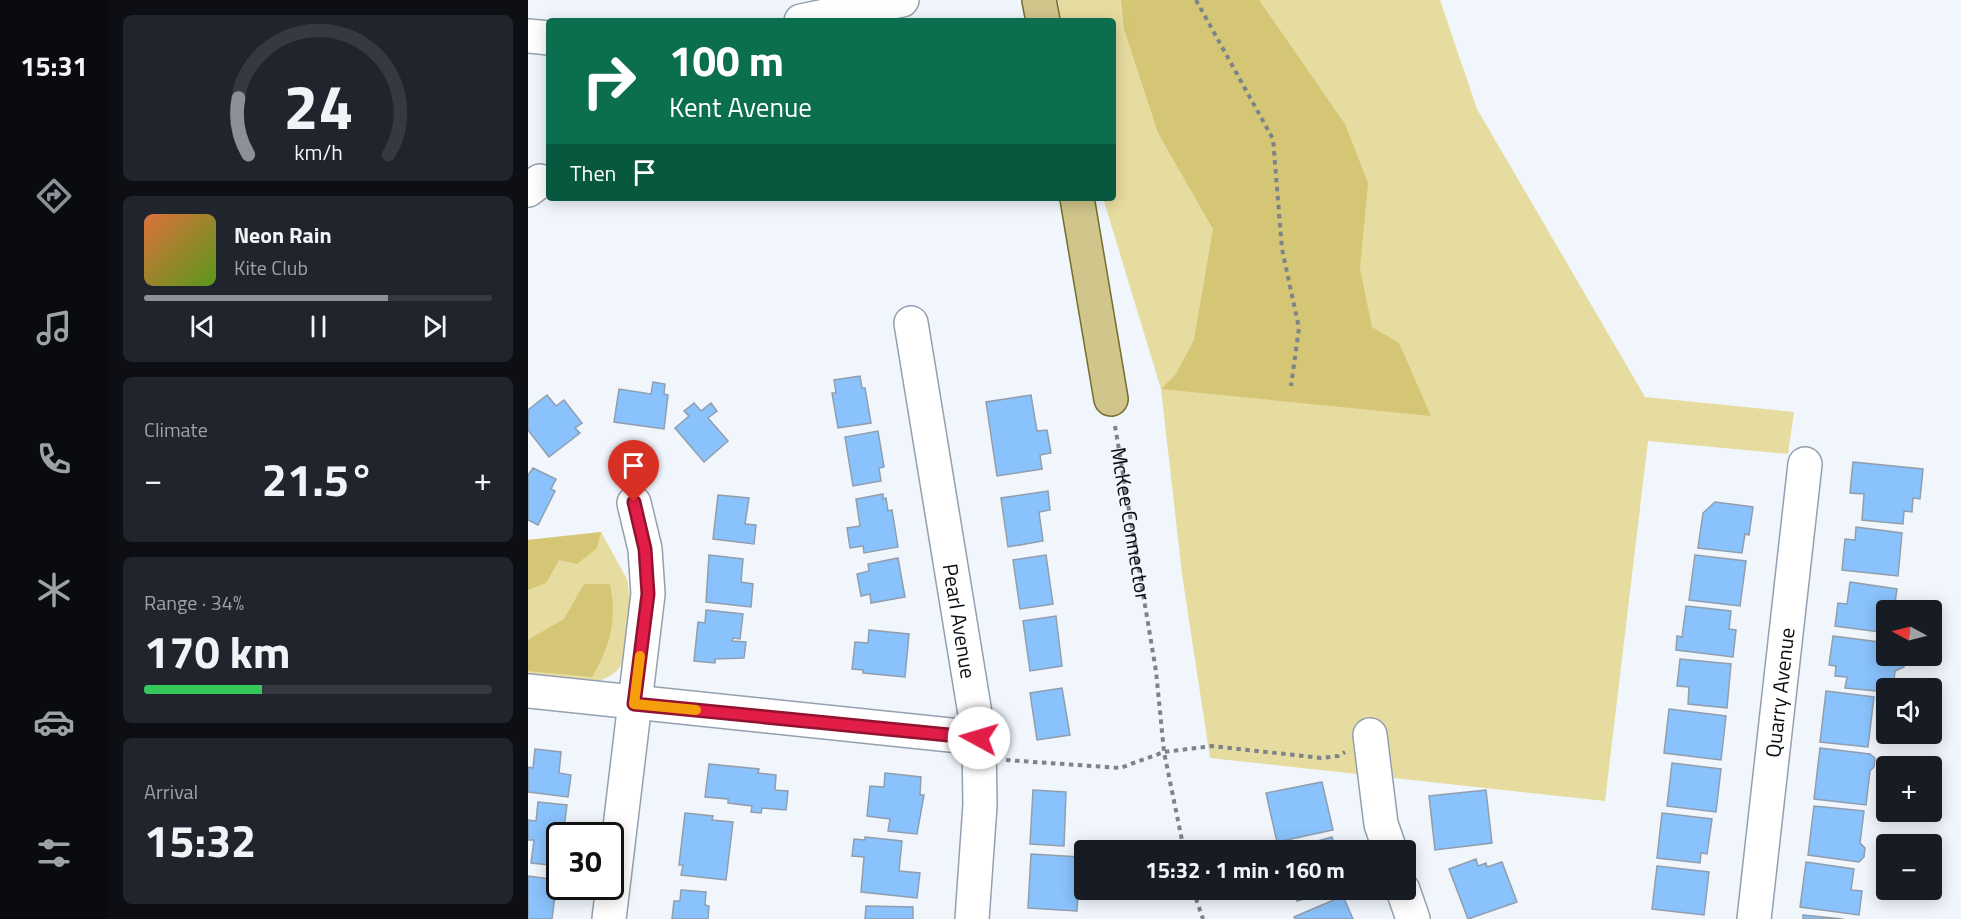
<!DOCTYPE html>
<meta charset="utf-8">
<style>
body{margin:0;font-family:"Titillium Web",sans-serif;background:#20242c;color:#f1f3f6;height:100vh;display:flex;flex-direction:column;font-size:22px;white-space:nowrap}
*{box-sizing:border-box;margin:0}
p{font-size:20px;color:#9ea1a6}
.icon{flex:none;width:33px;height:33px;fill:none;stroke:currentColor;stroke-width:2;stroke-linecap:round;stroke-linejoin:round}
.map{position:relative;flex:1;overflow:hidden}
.details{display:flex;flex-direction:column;gap:15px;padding:15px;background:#0d0f14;width:420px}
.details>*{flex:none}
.guide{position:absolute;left:18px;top:18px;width:570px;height:183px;border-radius:6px;box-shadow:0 3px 15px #0003;background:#0b6e4f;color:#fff;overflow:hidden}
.needle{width:39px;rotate:277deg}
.fabs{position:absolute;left:1348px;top:600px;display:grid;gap:12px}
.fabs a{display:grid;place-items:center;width:66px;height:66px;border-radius:6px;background:#171b24;box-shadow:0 3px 15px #0003;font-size:30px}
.speed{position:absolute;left:18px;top:822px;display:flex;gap:12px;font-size:30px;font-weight:700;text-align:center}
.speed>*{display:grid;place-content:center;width:78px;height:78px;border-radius:50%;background:#171b24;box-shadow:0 3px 15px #0003;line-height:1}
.speed .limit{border:3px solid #111;border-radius:9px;background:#fff;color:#111}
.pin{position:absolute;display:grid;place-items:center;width:51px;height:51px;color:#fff;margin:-62px -26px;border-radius:50% 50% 50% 0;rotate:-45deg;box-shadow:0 0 6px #0007}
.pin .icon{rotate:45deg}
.me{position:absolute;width:66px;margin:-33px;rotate:276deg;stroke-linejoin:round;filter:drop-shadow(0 0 4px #0008)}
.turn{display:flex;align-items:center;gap:21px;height:126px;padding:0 24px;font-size:27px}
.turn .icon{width:78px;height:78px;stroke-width:2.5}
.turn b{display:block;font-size:42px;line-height:51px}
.then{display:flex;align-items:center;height:57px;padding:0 24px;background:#0003;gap:12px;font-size:22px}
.big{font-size:45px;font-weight:700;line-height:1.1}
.details .card{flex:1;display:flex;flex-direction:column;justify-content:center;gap:9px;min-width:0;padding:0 21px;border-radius:9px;background:#20242c}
.details .dial{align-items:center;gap:0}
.dial svg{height:156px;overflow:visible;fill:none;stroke:#363941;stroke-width:7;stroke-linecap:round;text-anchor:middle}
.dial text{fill:#f1f3f6;stroke:none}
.song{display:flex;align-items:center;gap:18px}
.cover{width:72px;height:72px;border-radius:9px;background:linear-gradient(135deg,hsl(20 70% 55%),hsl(90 70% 35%))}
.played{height:6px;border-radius:3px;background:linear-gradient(90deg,#8c9099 70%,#363941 70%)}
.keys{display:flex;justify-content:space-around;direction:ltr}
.heat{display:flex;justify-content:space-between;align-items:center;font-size:33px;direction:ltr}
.charge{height:9px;border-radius:4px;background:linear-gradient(90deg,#34c759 34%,#363941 0)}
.trip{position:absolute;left:546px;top:840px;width:342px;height:60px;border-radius:6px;background:#171b24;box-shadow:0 3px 15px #0003;font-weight:700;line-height:60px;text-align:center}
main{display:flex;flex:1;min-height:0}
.tab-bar{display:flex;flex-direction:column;width:108px;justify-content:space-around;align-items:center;background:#090b0e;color:#9ea1a6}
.tab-bar .icon{width:42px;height:42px}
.tab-bar .active{color:#8c9099}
.tab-bar b{font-size:27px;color:#f1f3f6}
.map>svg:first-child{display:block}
.green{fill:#e7dc9f}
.forest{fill:#d5c676}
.building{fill:#89c2fc;stroke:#919ead;stroke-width:1.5}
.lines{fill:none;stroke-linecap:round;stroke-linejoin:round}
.minor-casing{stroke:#93a0af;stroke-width:36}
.major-casing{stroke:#766c2e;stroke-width:36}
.path{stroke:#7d8388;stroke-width:4;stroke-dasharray:4.5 4.5;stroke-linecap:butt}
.minor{stroke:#fff;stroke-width:33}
.major{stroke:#d0c58a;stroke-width:33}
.route-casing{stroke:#92132f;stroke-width:15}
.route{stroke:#e11d48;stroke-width:10}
.slow{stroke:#f59e0b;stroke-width:10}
.labels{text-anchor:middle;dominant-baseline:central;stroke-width:4.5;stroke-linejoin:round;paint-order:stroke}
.street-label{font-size:21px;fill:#090e13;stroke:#fff}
</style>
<main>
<nav class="tab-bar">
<b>15:31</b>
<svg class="icon active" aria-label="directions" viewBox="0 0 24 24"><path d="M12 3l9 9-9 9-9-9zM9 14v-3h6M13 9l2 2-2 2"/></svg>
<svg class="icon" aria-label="music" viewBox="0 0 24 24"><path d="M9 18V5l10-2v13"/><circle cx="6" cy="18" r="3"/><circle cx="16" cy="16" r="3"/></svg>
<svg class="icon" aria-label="phone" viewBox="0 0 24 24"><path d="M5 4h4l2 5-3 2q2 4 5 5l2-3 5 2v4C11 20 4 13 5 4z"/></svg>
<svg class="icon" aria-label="climate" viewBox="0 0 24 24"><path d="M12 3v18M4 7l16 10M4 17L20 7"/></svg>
<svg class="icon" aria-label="car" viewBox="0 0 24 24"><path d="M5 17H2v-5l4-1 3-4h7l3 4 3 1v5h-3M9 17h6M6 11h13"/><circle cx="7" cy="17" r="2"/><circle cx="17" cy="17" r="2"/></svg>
<svg class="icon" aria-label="filters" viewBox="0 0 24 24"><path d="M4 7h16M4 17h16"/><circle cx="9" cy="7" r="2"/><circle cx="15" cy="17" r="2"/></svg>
</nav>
<section class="details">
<div class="card dial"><svg viewBox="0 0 100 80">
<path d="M14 69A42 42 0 1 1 86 69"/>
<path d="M14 69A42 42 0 0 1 9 40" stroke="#8c9099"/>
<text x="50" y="56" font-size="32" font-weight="700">24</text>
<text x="50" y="72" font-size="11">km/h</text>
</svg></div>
<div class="card">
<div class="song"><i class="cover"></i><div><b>Neon Rain</b><p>Kite Club</p></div></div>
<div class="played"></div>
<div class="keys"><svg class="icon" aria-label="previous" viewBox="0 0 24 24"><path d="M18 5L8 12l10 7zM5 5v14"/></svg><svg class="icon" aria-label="pause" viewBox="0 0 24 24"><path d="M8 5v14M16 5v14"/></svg><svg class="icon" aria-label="next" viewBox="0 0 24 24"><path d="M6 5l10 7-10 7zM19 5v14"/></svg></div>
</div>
<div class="card"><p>Climate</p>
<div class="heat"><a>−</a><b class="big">21.5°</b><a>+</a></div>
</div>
<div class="card"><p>Range · 34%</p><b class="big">170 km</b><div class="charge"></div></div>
<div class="card"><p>Arrival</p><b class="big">15:32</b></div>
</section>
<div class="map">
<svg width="1433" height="919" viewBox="0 0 1433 919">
<rect width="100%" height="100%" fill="#f0f6fc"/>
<path class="green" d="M530 0H912L949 109 1117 397 1266 412 1260 454 1120 441 1077 801 682 758 654 574 633 389 575 198H585V21H533Z
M73 532 99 579 102 597 94 664C76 694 29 679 0 675V540Z"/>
<path class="forest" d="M593 0H731L817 124 840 183 832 269 844 327 871 343 903 416 633 389 648 374 666 340 685 229 630 133 596 29Z
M73 532 69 548 49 564 31 560 18 583 0 590V540Z
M56 584H82C89 620 83 645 64 677L0 671V640L36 619Z"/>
<path class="building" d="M332 376 334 388H337L343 423 310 428 304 393H308L306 380Z
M125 382 137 384 136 394 140 395 136 429 86 422 91 389 123 394Z
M19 395 28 406 36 400 54 423 47 428 52 433 21 457 0 430V410Z
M503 395 509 431 519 430 523 453 512 455 514 469 469 476 458 402Z
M166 403 173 411 183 403 189 411 180 418 200 441 176 462 147 428 161 416 156 411Z
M350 431 356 467 351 468 353 481 325 486 317 437Z
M1325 462 1395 469 1392 499 1385 498 1384 512 1376 511 1375 524 1334 520 1336 494 1322 493Z
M5 468 28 479 23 489 27 491 10 525 0 520V475Z
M520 491 522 510 511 512 515 541 480 547 473 498Z
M355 494V499L358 498 360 511 364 510 370 547 336 553 335 546 322 548 319 528 332 526 328 499Z
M190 495 221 498 217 524 228 525 226 544 185 539Z
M1187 502 1225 507 1221 535 1217 534 1214 553 1170 548 1175 513Z
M1328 527 1374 533 1370 576 1314 570 1317 539 1327 540Z
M181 555 215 559 213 582 225 584 223 607 178 602Z
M518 555 525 604 492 609 485 560Z
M1167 555 1218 561 1212 606 1161 600Z
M370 558 377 597 343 603 342 594 333 596 329 574 341 571 340 564Z
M1322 582 1369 589 1366 610H1359V633L1307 626 1310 603 1319 604Z
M1158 606 1203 611 1201 629 1208 630 1205 657 1148 650 1149 636 1154 637Z
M178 610 215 614 212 639 205 638 204 641 218 642 216 658 187 659V663L166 661 170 622 177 623Z
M528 616 534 666 502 671 495 621Z
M341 630 381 634 377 677 335 673V670L324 669 327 642 340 643Z
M1305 636 1359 643V656H1374L1376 667 1367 671 1366 680H1362L1359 692 1317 688 1319 677 1307 676 1308 666 1301 665Z
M1152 659 1203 664 1199 708 1160 704 1161 687 1149 686Z
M534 688 542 735 509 740 502 693Z
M1298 691 1346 697 1340 747 1292 742Z
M1141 709 1198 716 1193 760 1136 753Z
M1292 748 1342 754 1347 758 1346 767 1342 771 1338 805 1286 799Z
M7 749 33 752 31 773 43 775 40 797 0 792V767L5 768Z
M1144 763 1193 769 1188 812 1139 806Z
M181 764 231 769 230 773 248 775 247 790 260 791 258 810 234 808 233 813 223 812 224 806 200 803V799L177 797Z
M357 773 393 777 392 795H396L389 834 360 831 362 819 339 816 342 786 356 787Z
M794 782 805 830 749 842 738 793Z
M505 790 538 792 536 846 502 844Z
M958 790 964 843 907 850 901 796Z
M10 802 39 805 35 836H32V866L3 863 6 840H0V820L8 821Z
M1286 806 1336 811 1332 843 1337 848 1336 857 1331 862 1280 855Z
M157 813 185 816 184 820 205 822 198 880 153 875 155 865H151Z
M1134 813 1184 819 1179 854 1173 853 1172 863 1129 858Z
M337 837 374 841 371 871 392 873 389 898 333 892 336 857 324 856 326 839 337 840Z
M804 837 808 850H757Z
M503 854 552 857 549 911 500 908Z
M948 859 950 866 958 863 959 867 974 862 989 902 940 919 921 869Z
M1278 862 1326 869 1323 890 1334 891 1331 915 1272 907Z
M1129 866 1181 872 1176 915 1124 909Z
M0 876 29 880 24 919H0Z
M153 890 178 892 177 905 181 906 180 919H144L146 901H152Z
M766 890H808L769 901Z
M815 896 825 919H767L766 917Z
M338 906 385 907V919H337Z
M1275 915 1315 919H1275Z"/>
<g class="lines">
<defs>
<g id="minor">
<path d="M273 21 374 0"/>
<path d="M0 36 21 38"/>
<path d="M0 190 12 181"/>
<path id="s2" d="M383 323 451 738 452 805 444 919"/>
<path d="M0 691 451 738"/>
<path d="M842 735 853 824 862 850"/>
<path d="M875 890 885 919"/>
<path d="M81 919 120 594 117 549 106 503"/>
<path id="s3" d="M1226 919 1277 464"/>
</g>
<path id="major" d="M511 0 515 21
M549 198 583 399"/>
</defs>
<use href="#minor" class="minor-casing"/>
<use href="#major" class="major-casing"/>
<g class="path">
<path d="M668 0 745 139 754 249 771 328 763 386"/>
<path id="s1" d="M587 426 628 671 636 752 656 850"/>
<path d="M478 760 592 768 636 752 684 746 793 758 810 756 817 752"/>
<path d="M665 890 675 919"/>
</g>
<use href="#minor" class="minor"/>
<use href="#major" class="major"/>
</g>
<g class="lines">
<defs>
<path id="route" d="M106 502 117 549 120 594 106 704 451 738"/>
</defs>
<use href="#route" class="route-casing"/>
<use href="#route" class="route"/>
<path class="slow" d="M112 656 106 704 168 710"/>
</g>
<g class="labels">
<g class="street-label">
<text stroke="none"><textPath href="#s1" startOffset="99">McKee Connector</textPath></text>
<text stroke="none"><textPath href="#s2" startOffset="302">Pearl Avenue</textPath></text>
<text stroke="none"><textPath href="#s3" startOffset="228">Quarry Avenue</textPath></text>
</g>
</g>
</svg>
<div class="fabs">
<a><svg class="needle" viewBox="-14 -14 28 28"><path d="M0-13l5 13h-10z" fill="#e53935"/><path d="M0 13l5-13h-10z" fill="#9ea1a6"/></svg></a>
<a><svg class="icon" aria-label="sound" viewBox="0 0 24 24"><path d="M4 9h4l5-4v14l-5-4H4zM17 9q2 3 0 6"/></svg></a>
<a>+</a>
<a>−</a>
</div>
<div class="speed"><div class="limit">30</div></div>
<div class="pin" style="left:106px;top:502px;background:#d93025"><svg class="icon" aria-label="arrive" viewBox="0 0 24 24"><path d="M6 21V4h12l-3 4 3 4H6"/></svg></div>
<svg class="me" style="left:451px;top:738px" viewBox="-20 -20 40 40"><circle r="19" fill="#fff"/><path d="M0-13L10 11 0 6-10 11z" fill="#e11d48"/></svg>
<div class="trip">15:32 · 1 min · 160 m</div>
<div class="guide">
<div class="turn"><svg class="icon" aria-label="right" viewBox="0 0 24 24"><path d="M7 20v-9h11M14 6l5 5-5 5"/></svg><div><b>100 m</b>Kent Avenue</div></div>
<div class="then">Then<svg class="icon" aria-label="arrive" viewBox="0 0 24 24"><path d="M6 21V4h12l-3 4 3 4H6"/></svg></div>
</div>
</div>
</main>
